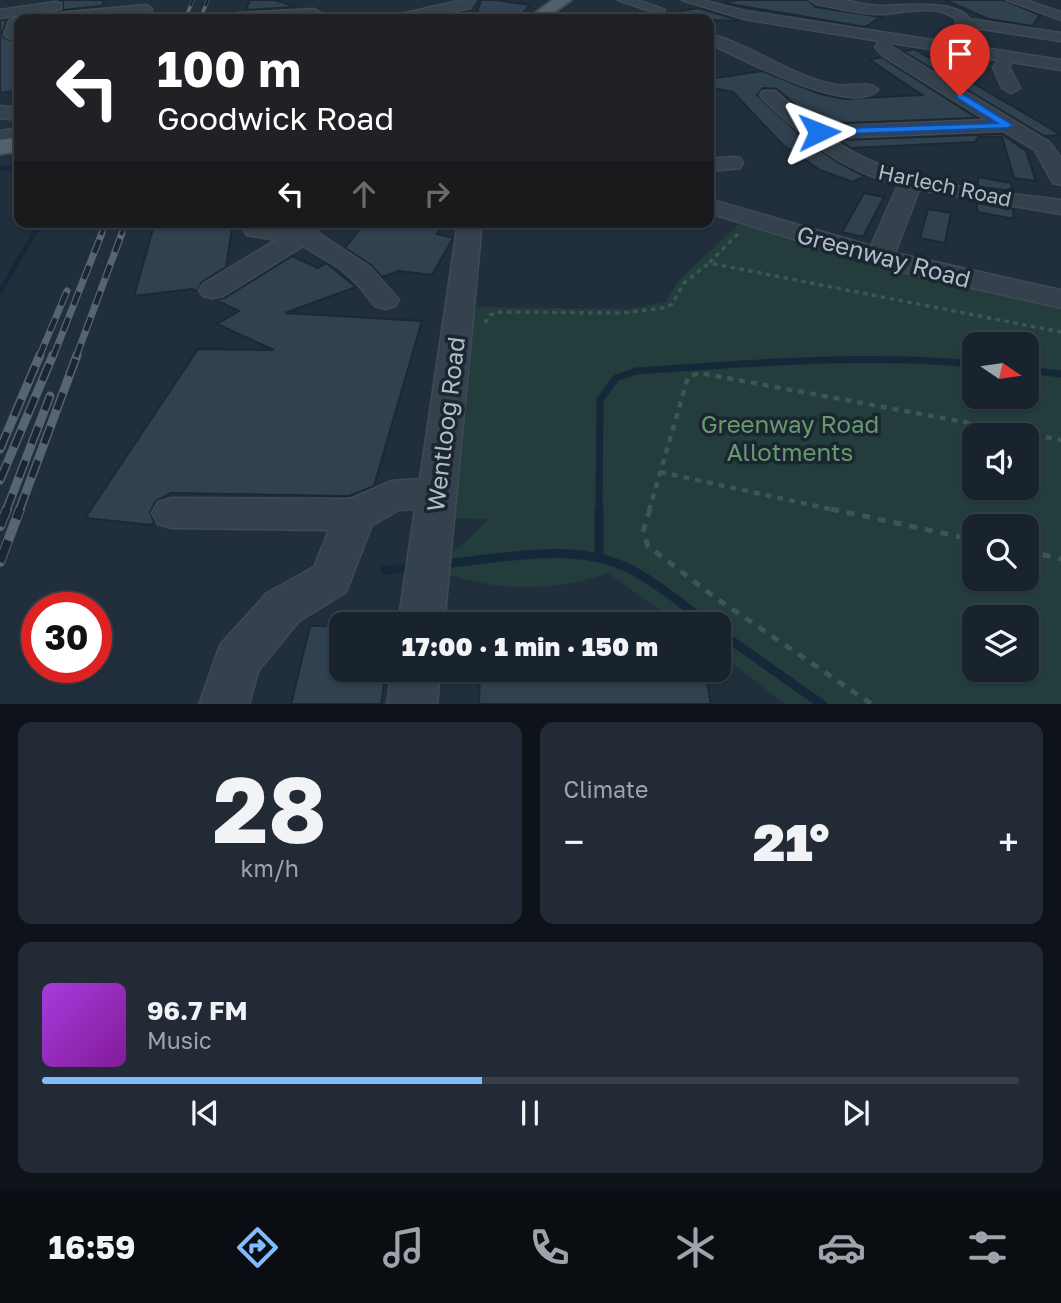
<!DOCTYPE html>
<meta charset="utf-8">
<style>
body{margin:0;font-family:"Golos Text",sans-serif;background:#222b35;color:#f1f3f6;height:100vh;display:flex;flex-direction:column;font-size:26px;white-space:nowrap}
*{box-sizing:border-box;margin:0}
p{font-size:23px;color:#9fa4aa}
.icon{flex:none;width:38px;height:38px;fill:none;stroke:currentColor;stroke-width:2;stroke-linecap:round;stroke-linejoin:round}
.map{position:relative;height:704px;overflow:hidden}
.panel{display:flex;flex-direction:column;gap:18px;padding:18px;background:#0e1319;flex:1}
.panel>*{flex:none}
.banner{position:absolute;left:14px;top:14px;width:700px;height:214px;border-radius:14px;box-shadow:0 2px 5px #0004,0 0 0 2px #374049;background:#202124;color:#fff;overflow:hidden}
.needle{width:46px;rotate:103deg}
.tools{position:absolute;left:962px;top:332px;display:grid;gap:14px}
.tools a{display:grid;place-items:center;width:77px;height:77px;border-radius:14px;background:#19232d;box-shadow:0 2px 5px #0004,0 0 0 2px #374049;font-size:35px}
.speed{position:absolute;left:21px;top:592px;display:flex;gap:14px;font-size:35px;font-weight:700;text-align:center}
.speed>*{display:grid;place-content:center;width:91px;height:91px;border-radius:50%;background:#19232d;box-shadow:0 2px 5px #0004,0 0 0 2px #374049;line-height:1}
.speed .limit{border:10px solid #d22;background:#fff;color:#111}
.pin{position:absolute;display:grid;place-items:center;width:60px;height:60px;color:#fff;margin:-72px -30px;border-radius:50% 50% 50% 0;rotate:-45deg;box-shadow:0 0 7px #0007}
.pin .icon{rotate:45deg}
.me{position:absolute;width:77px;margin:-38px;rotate:88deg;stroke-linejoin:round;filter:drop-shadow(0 0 5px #0008)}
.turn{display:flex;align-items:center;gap:24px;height:147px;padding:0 28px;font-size:32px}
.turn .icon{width:91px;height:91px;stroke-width:2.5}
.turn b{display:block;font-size:49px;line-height:60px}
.lanes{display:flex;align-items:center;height:66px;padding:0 28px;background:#0003;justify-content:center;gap:35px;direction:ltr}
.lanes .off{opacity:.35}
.big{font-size:52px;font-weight:800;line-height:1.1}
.panel .widget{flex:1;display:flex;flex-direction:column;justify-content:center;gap:10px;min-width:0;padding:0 24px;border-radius:14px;background:#222b35}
.panel .dial{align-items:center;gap:0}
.dial b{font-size:91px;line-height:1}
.song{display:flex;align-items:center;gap:21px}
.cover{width:84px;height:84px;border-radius:10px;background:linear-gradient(135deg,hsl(280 70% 55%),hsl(290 70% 35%))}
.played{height:7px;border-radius:4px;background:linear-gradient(90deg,#81bdfc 45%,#374049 45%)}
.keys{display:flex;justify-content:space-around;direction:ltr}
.heat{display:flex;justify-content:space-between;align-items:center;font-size:38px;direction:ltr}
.panel .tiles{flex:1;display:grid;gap:18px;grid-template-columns:1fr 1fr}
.widget:last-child{grid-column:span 2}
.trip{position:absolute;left:329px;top:612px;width:402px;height:70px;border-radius:14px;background:#19232d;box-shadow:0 2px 5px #0004,0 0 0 2px #374049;font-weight:800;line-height:70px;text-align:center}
.tab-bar{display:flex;height:112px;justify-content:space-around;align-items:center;background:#0a0e12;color:#9fa4aa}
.tab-bar .icon{width:49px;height:49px}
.tab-bar .selected{color:#81bdfc}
.tab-bar b{font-size:32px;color:#f1f3f6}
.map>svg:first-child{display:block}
.green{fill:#233d3d;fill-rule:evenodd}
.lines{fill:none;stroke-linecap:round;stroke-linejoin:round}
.stream-far3{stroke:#14283a;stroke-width:4.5}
.stream-far2{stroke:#14283a;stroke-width:5}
.stream-far1{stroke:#14283a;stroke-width:7}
.stream{stroke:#14283a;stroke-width:9}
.building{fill:#304150;stroke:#1c2833;stroke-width:2}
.minor-casing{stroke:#3e4a55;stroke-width:3}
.major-casing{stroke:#3e4a55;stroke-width:4}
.path-far2{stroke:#3c5555;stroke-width:3.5;stroke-dasharray:4.5 4.5;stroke-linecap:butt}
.path-far1{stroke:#3c5555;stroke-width:4.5;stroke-dasharray:6 6;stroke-linecap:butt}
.path{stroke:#3c5555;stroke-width:5;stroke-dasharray:8 8;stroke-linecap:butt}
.minor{fill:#35414c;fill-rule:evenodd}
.major{fill:#53606c;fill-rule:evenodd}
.rail-far4-casing{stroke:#576573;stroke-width:3.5}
.rail-far3-casing{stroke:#576573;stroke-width:5}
.rail-far2-casing{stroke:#576573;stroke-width:7}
.rail-far1-casing{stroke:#576573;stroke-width:9}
.rail-casing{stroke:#576573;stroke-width:10}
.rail-far4{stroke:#1b2631;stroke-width:2.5;stroke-dasharray:7;stroke-linecap:butt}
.rail-far3{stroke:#1b2631;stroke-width:3.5;stroke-dasharray:11;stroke-linecap:butt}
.rail-far2{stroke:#1b2631;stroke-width:4.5;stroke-dasharray:14;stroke-linecap:butt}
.rail-far1{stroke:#1b2631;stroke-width:6;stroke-dasharray:18;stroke-linecap:butt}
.rail{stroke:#1b2631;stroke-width:8;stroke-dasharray:23;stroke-linecap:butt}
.route{fill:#1a73e8;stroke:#114b97;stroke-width:2}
.labels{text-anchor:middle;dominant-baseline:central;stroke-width:7;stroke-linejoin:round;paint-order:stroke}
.far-street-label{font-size:21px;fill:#b0bcc8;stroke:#1b2631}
.street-label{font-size:24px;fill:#b0bcc8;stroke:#1b2631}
.park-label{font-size:24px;fill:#669a6d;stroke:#1b2631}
</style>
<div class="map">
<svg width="1061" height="705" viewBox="0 0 1061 705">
<rect width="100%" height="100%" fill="#212f3c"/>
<path class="green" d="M740 223 821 250 1061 310V704H785L719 653V625H681L608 573C554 592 504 592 450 575L449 555 466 542 488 519 455 518 473 307 628 309 666 302 678 281ZM975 345H1027V397H975ZM975 436H1027V488H975ZM975 527H1027V579H975ZM975 618H1027V670H975Z"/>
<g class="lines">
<path class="stream-far3" d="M0 169 19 166
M33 235 40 222"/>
<path class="stream-far2" d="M0 292 34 233"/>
<path class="stream-far1" d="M1027 370 1061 374
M599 511 600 400 616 378 636 371C749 363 861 354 975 364"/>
<path class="stream" d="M599 558V509
M453 563C510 557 576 542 630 569 659 584 684 606 710 625
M385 570 411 568
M719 632 823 705"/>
</g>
<path class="building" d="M59 0H104L102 6 63 10V1Z
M250 0H275L296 7 246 10Z
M481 0H496L530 5 518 19H475Z
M737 0H808L816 7 881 17 865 27 723 3Z
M945 0H1004L1040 15 1032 26 988 19Z
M698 8 742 21 680 19V11Z
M0 20H7L2 33 4 38 19 42V90L0 93Z
M914 49 1038 121 1061 135 1044 136 904 52Z
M881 57 977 118 817 124 777 89 763 88 757 95 808 142 839 163 864 176 853 182 820 170 783 145 733 92 709 87V79L762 71 820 94 844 99 922 95 870 60Z
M1002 134 1026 151 1036 181 1014 178 1002 137H978L975 142 851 148 839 140Z
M978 177 1011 183 1012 191 978 187Z
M864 193 884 197 863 237 842 232Z
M977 203 1013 209 1014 219 977 212Z
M928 209 951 213 945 243 920 238Z
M214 222H233L226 267 202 282 197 291 192 289 134 296 153 229Z
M365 222H396L441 228 437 234 453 238 432 275 399 271 382 277 371 265 345 248Z
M292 256 318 268 326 263 356 287 285 313 422 321 374 486 349 496 171 493 156 501 150 512 154 522 152 525 85 518 198 349 274 350 217 324 239 311 216 300 224 298Z
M310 626H341V670H386L381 704H291Z
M480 670H628L630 683 707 682 711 704H479Z"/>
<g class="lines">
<defs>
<path id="minor" d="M463 0H475L470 8 466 9 415 19H390L392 16Z
M618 0H638L665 10 659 14Z
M682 0H702L745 11 1061 60V70L1012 62 1009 67 1020 88 1011 93 1002 88 993 67 998 60 892 43 890 46 1049 142 1061 158V185L1053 183 1035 150 1003 131 830 138C896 185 983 190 1061 200V214L919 190 895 253 1061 290V308L890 269 709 213V199L871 246 898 185C838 168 807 140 763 99L760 95 763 91H775L816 127 986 120 883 56 875 47 879 41 744 19Z
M810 0C821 0 832 0 843 0 855 2 869 6 881 6 903 5 958 0 969 19L1061 33V41L961 26 956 25V19C935 3 904 13 881 14 860 15 836 7 816 4Z
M1007 0H1025L1061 12V20Z
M56 2 61 3V9L0 18V10Z
M146 5 152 9 151 12 77 19H29L36 15Z
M314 9 321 13 319 16 233 19 231 17 238 13Z
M19 17 25 19H19V40L6 37 4 34 9 21Z
M709 34C753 45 791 77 836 85 849 88 868 79 878 90 852 118 738 57 709 43Z
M0 106 19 108V120L0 118Z
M19 128V140L0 143V131Z
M732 157 740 158 743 163 740 168 709 171V159Z
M458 222H482L444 625H398L415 509 399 510 372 525 346 592 299 621 258 671 249 705H199L220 645 267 593 314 567 329 530 172 528 158 524 152 513 158 502 172 498 350 499 392 481 420 479Z
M256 223 317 230 321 235 370 267 399 300 395 306 385 309 375 306 361 288 341 269 303 246 223 296 213 298 203 296 199 290 203 284 276 240 247 235 244 230 247 225Z
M392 670H440L437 705H387Z"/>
<path id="major" d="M553 0H571L545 19H527Z
M19 137V151L0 154V140Z"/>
</defs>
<use href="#minor" class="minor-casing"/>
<use href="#major" class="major-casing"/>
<path class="path-far2" d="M738 234 709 263 1061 332
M485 323 490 315 500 312 622 313 663 308 672 304 684 283 709 263"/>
<path class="path-far1" d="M660 472 839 511
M649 511 688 377 700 373 1061 440"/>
<path class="path" d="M650 509 643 532 648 546 713 596 873 705
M831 509 975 540
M1027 551 1061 559"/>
<use href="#minor" class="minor"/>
<use href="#major" class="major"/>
<defs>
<path id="rail-far4" d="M185 19 193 0
M200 19 208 0"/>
<path id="rail-far3" d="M101 235 106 222
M121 235 126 222"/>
<path id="rail-far2" d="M39 357 67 291
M53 357 102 233
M76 357 122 233"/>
<path id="rail-far1" d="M0 449 40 355
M0 480 53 355
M6 511 50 396
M19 511 77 355"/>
<path id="rail" d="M0 526 7 509
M0 562 20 509"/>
</defs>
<use href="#rail-far4" class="rail-far4-casing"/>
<use href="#rail-far3" class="rail-far3-casing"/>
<use href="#rail-far2" class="rail-far2-casing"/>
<use href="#rail-far1" class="rail-far1-casing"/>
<use href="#rail" class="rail-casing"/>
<use href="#rail-far4" class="rail-far4"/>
<use href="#rail-far3" class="rail-far3"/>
<use href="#rail-far2" class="rail-far2"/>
<use href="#rail-far1" class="rail-far1"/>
<use href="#rail" class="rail"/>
</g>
<path class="route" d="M957 94H963L1013 125 1008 128 819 135 814 132 819 129 997 123 957 98Z"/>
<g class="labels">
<g class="far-street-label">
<text transform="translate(945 185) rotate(12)">Harlech Road</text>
</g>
<g class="street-label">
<text transform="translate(884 256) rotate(15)">Greenway Road</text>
<text transform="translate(445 424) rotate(-83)">Wentloog Road</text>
</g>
<g class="park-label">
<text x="790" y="423">Greenway Road<tspan x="790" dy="28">Allotments</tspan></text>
</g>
</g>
</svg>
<div class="tools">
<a><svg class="needle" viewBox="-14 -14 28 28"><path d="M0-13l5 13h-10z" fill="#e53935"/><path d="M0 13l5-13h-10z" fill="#9fa4aa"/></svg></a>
<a><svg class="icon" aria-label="sound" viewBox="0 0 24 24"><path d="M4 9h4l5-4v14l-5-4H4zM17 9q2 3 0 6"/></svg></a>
<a><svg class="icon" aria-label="search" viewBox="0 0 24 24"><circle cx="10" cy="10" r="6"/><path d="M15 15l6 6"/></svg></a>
<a><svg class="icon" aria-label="layers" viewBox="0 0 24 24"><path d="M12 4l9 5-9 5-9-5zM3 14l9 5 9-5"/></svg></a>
</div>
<div class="speed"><div class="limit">30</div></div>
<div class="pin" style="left:960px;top:96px;background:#d93025"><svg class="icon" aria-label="arrive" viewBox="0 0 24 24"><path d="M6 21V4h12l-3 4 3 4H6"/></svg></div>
<svg class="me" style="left:819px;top:132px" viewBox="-20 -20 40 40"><path d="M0-17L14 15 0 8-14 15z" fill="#1a73e8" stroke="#fff" stroke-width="4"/></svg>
<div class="trip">17:00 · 1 min · 150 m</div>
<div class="banner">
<div class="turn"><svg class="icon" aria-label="left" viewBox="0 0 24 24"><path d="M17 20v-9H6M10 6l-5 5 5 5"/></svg><div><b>100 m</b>Goodwick Road</div></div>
<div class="lanes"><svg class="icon" aria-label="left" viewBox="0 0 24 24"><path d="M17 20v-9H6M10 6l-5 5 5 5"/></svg><svg class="icon off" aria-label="ahead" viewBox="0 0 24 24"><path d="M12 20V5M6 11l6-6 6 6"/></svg><svg class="icon off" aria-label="right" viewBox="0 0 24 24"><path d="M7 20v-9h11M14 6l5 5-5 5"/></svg></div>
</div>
</div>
<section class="panel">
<div class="tiles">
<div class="widget dial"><b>28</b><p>km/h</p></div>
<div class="widget"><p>Climate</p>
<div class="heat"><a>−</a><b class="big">21°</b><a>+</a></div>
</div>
<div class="widget">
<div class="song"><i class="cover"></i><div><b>96.7 FM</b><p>Music</p></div></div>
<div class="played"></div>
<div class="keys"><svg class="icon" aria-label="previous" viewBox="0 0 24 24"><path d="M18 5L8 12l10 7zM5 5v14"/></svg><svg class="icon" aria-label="pause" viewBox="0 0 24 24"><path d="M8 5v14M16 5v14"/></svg><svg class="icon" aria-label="next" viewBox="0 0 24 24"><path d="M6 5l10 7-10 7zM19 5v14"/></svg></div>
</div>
</div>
</section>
<nav class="tab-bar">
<b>16:59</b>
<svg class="icon selected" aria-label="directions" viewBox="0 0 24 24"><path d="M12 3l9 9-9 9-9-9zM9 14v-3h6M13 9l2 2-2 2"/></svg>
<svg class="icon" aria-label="music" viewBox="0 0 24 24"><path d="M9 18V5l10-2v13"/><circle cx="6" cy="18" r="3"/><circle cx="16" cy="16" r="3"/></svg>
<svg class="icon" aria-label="phone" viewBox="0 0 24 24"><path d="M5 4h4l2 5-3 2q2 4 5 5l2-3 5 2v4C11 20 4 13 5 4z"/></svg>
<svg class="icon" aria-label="climate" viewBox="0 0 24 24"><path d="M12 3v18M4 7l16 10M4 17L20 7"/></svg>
<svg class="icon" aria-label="car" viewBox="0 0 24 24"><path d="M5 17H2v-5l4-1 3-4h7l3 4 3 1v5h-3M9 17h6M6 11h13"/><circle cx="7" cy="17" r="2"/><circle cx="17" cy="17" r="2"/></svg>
<svg class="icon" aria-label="filters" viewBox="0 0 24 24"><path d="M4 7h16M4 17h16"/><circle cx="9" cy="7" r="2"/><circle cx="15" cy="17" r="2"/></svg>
</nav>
